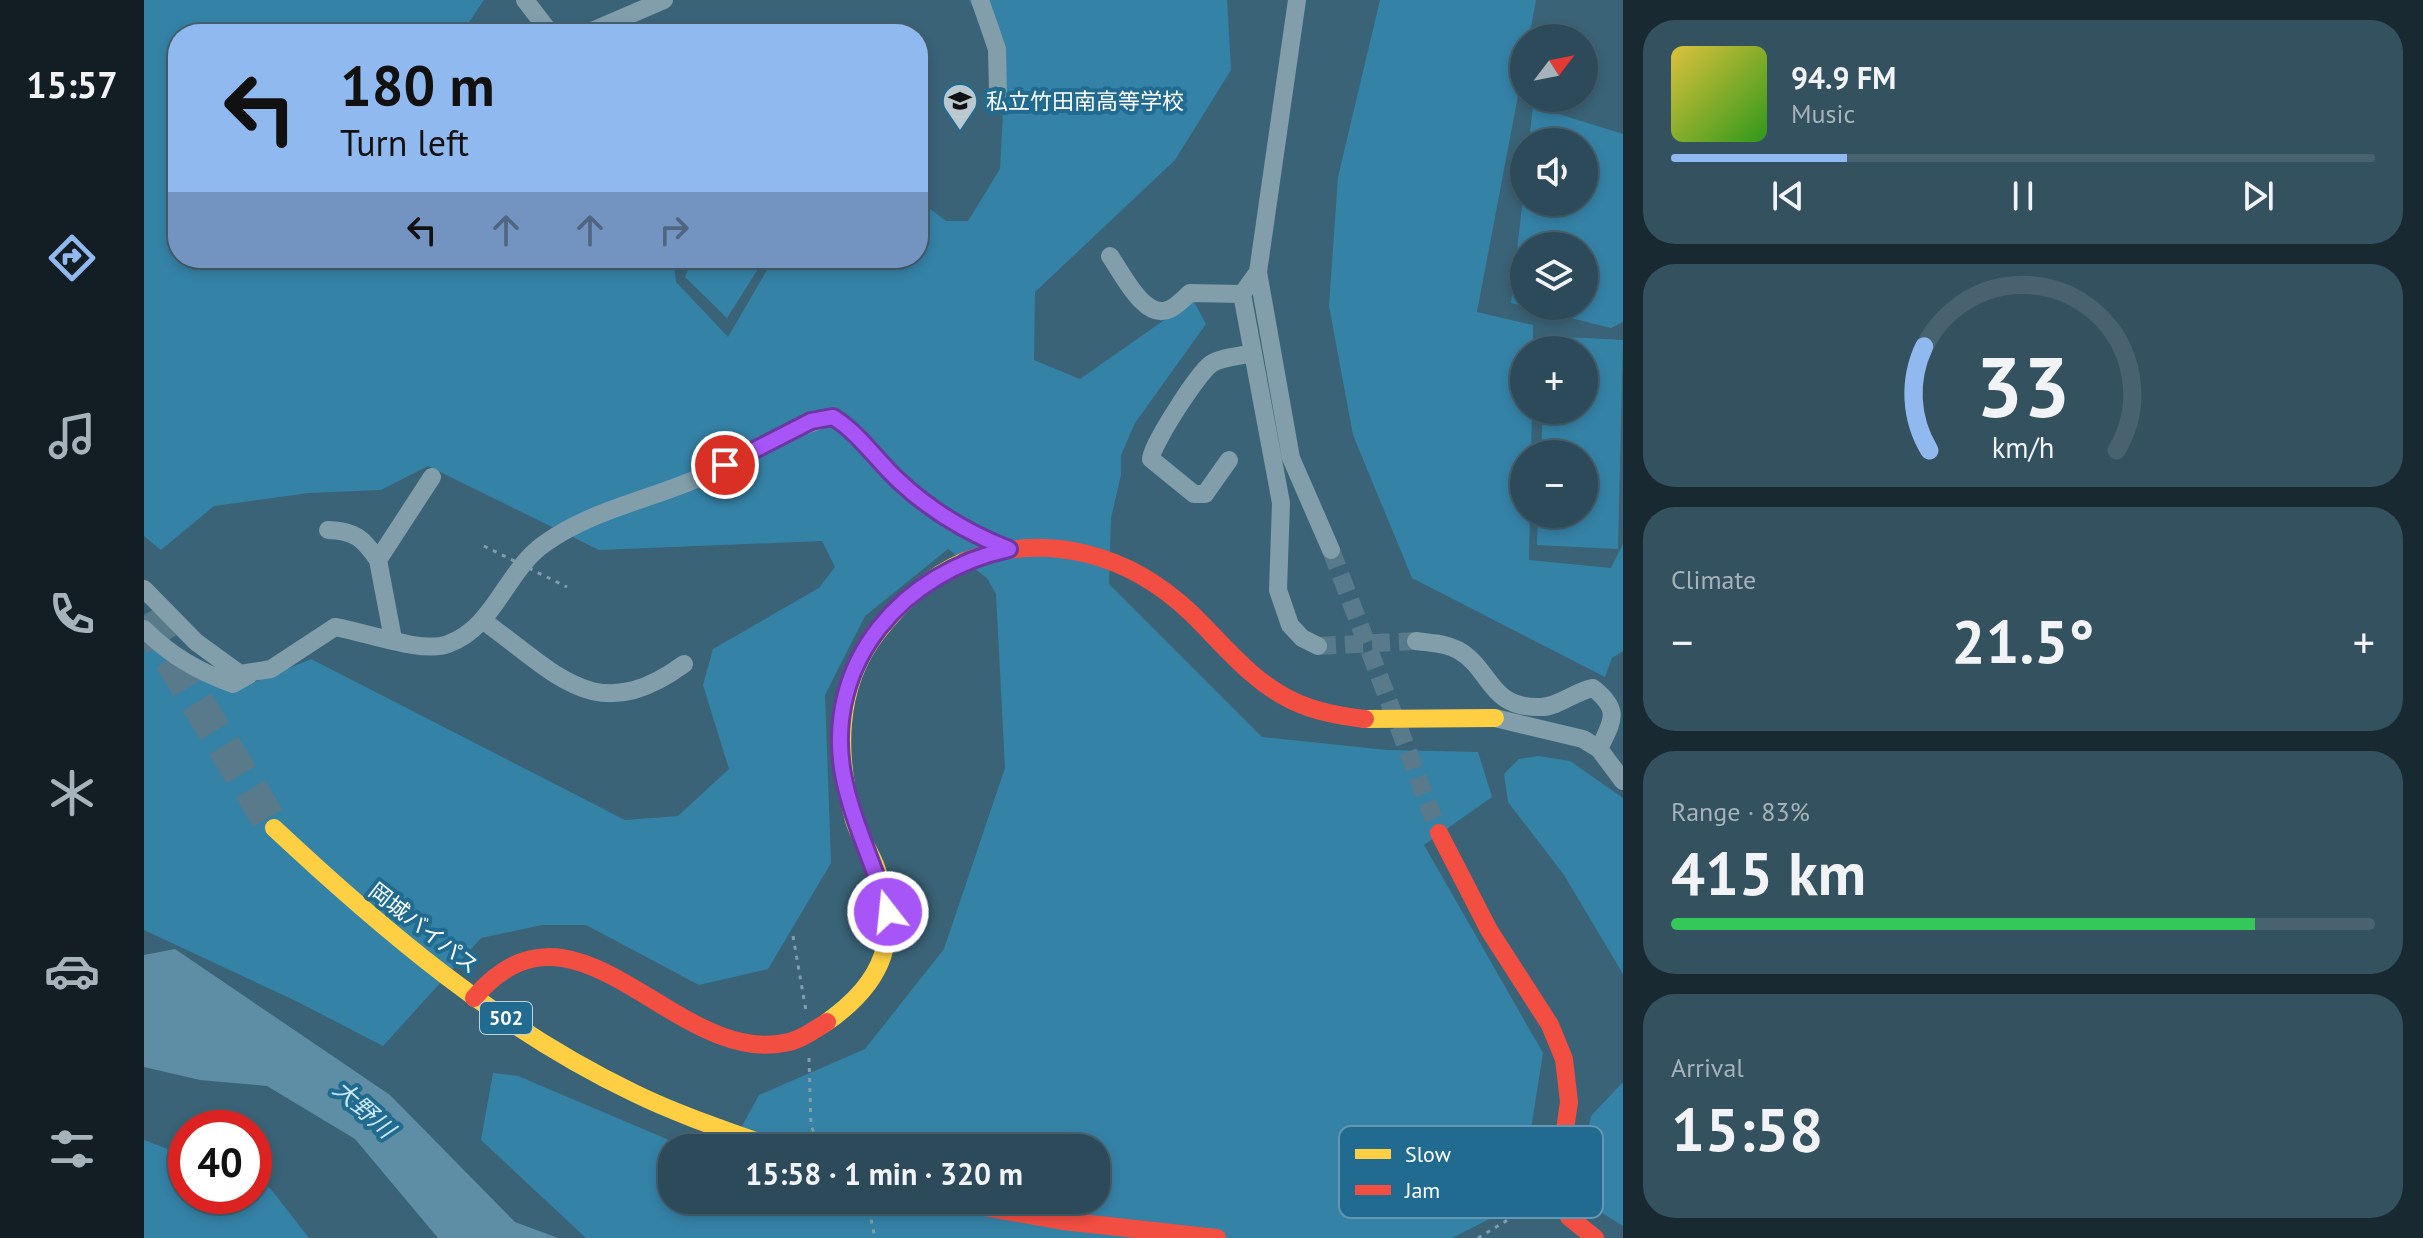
<!DOCTYPE html>
<meta charset="utf-8">
<style>
body{margin:0;font-family:"PT Sans","Noto Sans JP",sans-serif;background:#34515f;color:#f1f3f6;height:100vh;display:flex;flex-direction:column;font-size:30px;white-space:nowrap}
*{box-sizing:border-box;margin:0}
p{font-size:26px;color:#a6b3ba}
.icon{flex:none;width:44px;height:44px;fill:none;stroke:currentColor;stroke-width:2;stroke-linecap:round;stroke-linejoin:round}
.map{position:relative;flex:1;overflow:hidden}
.details{display:flex;flex-direction:column;gap:20px;padding:20px;background:#182931;width:800px}
.details>*{flex:none}
.banner{position:absolute;left:24px;top:24px;width:760px;height:244px;border-radius:32px;box-shadow:0 4px 12px #0003,0 0 0 2px #48626f;background:#90b9f0;color:#111;overflow:hidden}
.needle{width:52px;rotate:58deg}
.tools{position:absolute;left:1366px;top:24px;display:grid;gap:16px}
.tools a{display:grid;place-items:center;width:88px;height:88px;border-radius:50%;background:#2c4a59;box-shadow:0 4px 12px #0003,0 0 0 2px #48626f;font-size:40px}
.speed{position:absolute;left:24px;top:1110px;display:flex;gap:16px;font-size:40px;font-weight:700;text-align:center}
.speed>*{display:grid;place-content:center;width:104px;height:104px;border-radius:50%;background:#2c4a59;box-shadow:0 4px 12px #0003,0 0 0 2px #48626f;line-height:1}
.speed .limit{border:12px solid #d22;background:#fff;color:#111}
.pin{position:absolute;display:grid;place-items:center;width:68px;height:68px;color:#fff;margin:-34px;border:4px solid #fff;border-radius:50%;box-shadow:0 2px 8px #0007}
.me{position:absolute;width:88px;margin:-44px;rotate:344deg;stroke-linejoin:round;filter:drop-shadow(0 0 6px #0008)}
.turn{display:flex;align-items:center;gap:28px;height:168px;padding:0 40px;font-size:36px}
.turn .icon{width:104px;height:104px;stroke-width:2.5}
.turn b{display:block;font-size:56px;line-height:68px}
.lanes{display:flex;align-items:center;height:76px;padding:0 40px;background:#0003;justify-content:center;gap:40px;direction:ltr}
.lanes .off{opacity:.35}
.big{font-size:60px;font-weight:600;line-height:1.1}
.details .tile{flex:1;display:flex;flex-direction:column;justify-content:center;gap:12px;min-width:0;padding:0 28px;border-radius:32px;background:#34515f}
.details .dial{align-items:center;gap:0}
.dial svg{height:208px;overflow:visible;fill:none;stroke:#48626f;stroke-width:7;stroke-linecap:round;text-anchor:middle}
.dial text{fill:#f1f3f6;stroke:none}
.song{display:flex;align-items:center;gap:24px}
.cover{width:96px;height:96px;border-radius:12px;background:linear-gradient(135deg,hsl(50 70% 55%),hsl(110 70% 35%))}
.played{height:8px;border-radius:4px;background:linear-gradient(90deg,#90b9f0 25%,#48626f 25%)}
.keys{display:flex;justify-content:space-around;direction:ltr}
.heat{display:flex;justify-content:space-between;align-items:center;font-size:44px;direction:ltr}
.charge{height:12px;border-radius:6px;background:linear-gradient(90deg,#34c759 83%,#48626f 0)}
.trip{position:absolute;left:514px;top:1134px;width:452px;height:80px;border-radius:32px;background:#2c4a59;box-shadow:0 4px 12px #0003,0 0 0 2px #48626f;font-weight:600;line-height:80px;text-align:center}
main{display:flex;flex:1;min-height:0}
.tab-bar{display:flex;flex-direction:column;width:144px;justify-content:space-around;align-items:center;background:#121e24;color:#a6b3ba}
.tab-bar .icon{width:56px;height:56px}
.tab-bar .active{color:#90b9f0}
.tab-bar b{font-size:36px;color:#f1f3f6}
.map>svg:first-child{display:block}
.green{fill:#3582a7;fill-rule:evenodd}
.water{fill:#5d8ea5}
.lines{fill:none;stroke-linecap:round;stroke-linejoin:round}
.street-tunnel{stroke:#587a8b;stroke-width:18;stroke-dasharray:18 9;stroke-linecap:butt}
.highway-tunnel{stroke:#587a8b;stroke-width:34;stroke-dasharray:34 17;stroke-linecap:butt}
.path{stroke:#819eaa;stroke-width:3;stroke-dasharray:4 6;stroke-linecap:butt}
.street{stroke:#819eaa;stroke-width:18}
.slow{stroke:#ffcf43;stroke-width:18}
.jam{stroke:#f24e42;stroke-width:18}
.path-bridge{stroke:#819eaa;stroke-width:3;stroke-dasharray:4 6;stroke-linecap:butt}
.route-casing{stroke:#6d37a1;stroke-width:20}
.route{stroke:#a855f7;stroke-width:14}
.labels{text-anchor:middle;dominant-baseline:central;stroke-width:8;stroke-linejoin:round;paint-order:stroke}
.shield{fill:#216b90;stroke:#bcd3de;stroke-width:2}
.shield-label{font-size:20px;font-weight:bold;fill:#fff}
.poi-label{font-size:22px;fill:#fff;stroke:#216b90;text-anchor:start}
.street-label{font-size:22px;fill:#fff;stroke:#216b90}
.water-label{font-size:24px;font-style:italic;fill:#c7e7f6;stroke:#216b90}
.key{fill:#216b90;stroke:#6497b1;stroke-width:2}
.key-label{font-size:22px;fill:#fff}
</style>
<main>
<nav class="tab-bar">
<b>15:57</b>
<svg class="icon active" aria-label="directions" viewBox="0 0 24 24"><path d="M12 3l9 9-9 9-9-9zM9 14v-3h6M13 9l2 2-2 2"/></svg>
<svg class="icon" aria-label="music" viewBox="0 0 24 24"><path d="M9 18V5l10-2v13"/><circle cx="6" cy="18" r="3"/><circle cx="16" cy="16" r="3"/></svg>
<svg class="icon" aria-label="phone" viewBox="0 0 24 24"><path d="M5 4h4l2 5-3 2q2 4 5 5l2-3 5 2v4C11 20 4 13 5 4z"/></svg>
<svg class="icon" aria-label="climate" viewBox="0 0 24 24"><path d="M12 3v18M4 7l16 10M4 17L20 7"/></svg>
<svg class="icon" aria-label="car" viewBox="0 0 24 24"><path d="M5 17H2v-5l4-1 3-4h7l3 4 3 1v5h-3M9 17h6M6 11h13"/><circle cx="7" cy="17" r="2"/><circle cx="17" cy="17" r="2"/></svg>
<svg class="icon" aria-label="filters" viewBox="0 0 24 24"><path d="M4 7h16M4 17h16"/><circle cx="9" cy="7" r="2"/><circle cx="15" cy="17" r="2"/></svg>
</nav>
<div class="map">
<svg width="1479" height="1238" viewBox="0 0 1479 1238">
<rect width="100%" height="100%" fill="#3a6377"/>
<path class="green" d="M0 0H340L317 34H34V258H529L532 282 584 337 630 258H774V200L802 221H824L856 169 860 95 846 38 825 0H1083L1087 70 1031 160 891 292 890 360 936 379 1049 300 1062 324 991 423 977 455V475L967 518 965 584 1118 737 1243 750 1334 752 1348 797 1280 845 1399 1053 1383 1154 1365 1209 1308 1238H442L337 1140 349 1073 374 1076 544 1148H528V1200H952V1148H586L615 1095 721 1049 800 949 861 768 852 594 843 578 804 549 721 616 681 695 687 863 624 969 555 985 442 925H398L337 938 239 1046 152 1001 0 930V641L87 692 167 659 481 820 534 816 585 769 559 685 569 649 675 588 691 567 678 541 455 550 284 466 237 490 165 493 70 506 17 550 0 536Z
M1236 0H1392L1385 38H1380V64L1333 312 1389 325V350H1380V410H1388L1387 454H1380V514H1386L1385 560 1467 568 1479 544V651L1468 658 1461 677 1268 578 1209 435 1185 306 1194 177Z
M1389 106 1479 134V322L1467 328 1367 303 1380 189V202H1440V142H1385ZM1440 246V306H1380V246Z
M549 258H621L583 318 541 277Z
M1403 336 1479 340 1474 549 1393 545 1394 514H1440V454H1397L1399 410H1440V350H1402Z
M1394 756 1426 761 1479 798V974L1420 875 1364 802 1360 774 1375 759Z
M1479 1082V1226L1447 1206 1433 1184 1447 1116Z
M0 1140 42 1156V1196H110V1182L126 1188 165 1238H0Z"/>
<path class="water" d="M31 949 246 1095 371 1222 414 1238H294L211 1139 123 1086 56 1080 0 1067V955Z"/>
<g class="lines">
<path class="street-tunnel" d="M1187 550 1295 833
M1174 646 1272 641"/>
<path class="highway-tunnel" d="M0 615 130 828"/>
<path class="path" d="M649 936 662 1011
M665 1058 667 1126 678 1148
M723 1200 731 1238
M1334 1238 1395 1201"/>
<path class="street" d="M381 0 407 34
M836 0 853 49 854 93
M1153 0 1114 272 1147 458 1187 550
M441 34 520 0
M966 256C978 273 1001 322 1026 309 1033 306 1040 298 1046 293L1098 294
M1114 272 1098 294 1137 503 1134 590 1146 625 1158 638 1174 646
M1085 460 1061 494H1050L1007 459C1007 446 1054 373 1067 364 1077 357 1096 356 1109 353
M184 530C211 531 219 538 234 560
M0 589 52 642 96 674 127 669 191 627C221 632 279 654 304 644 350 628 362 571 400 544 447 510 505 500 557 477 595 459 651 424 689 417 716 434 732 460 755 481 787 511 824 533 865 549
M338 620C413 673 451 729 540 664
M0 629C26 655 53 671 89 684L105 675
M249 639 234 560 288 477
M1272 641C1286 643 1301 643 1314 650 1348 669 1344 709 1397 707 1415 707 1431 691 1449 688 1477 710 1469 720 1455 749
M1351 718 1439 739 1455 749 1479 781"/>
<path class="slow" d="M1221 719 1351 718
M130 828C239 930 354 1028 490 1093 535 1115 584 1131 631 1148
M683 1022C741 981 756 938 733 870 727 852 715 837 710 820 692 757 691 687 733 633 757 602 784 577 821 561"/>
<path class="jam" d="M821 561C904 531 985 554 1047 613 1079 644 1108 682 1149 701 1172 712 1197 716 1221 719
M1295 833 1345 930 1406 1025 1420 1059 1425 1102 1412 1191 1425 1217 1451 1238
M330 998C433 875 531 1070 645 1042 658 1039 672 1029 683 1022
M801 1200 919 1221 1073 1238"/>
<path class="path-bridge" d="M340 546 423 587"/>
</g>
<g class="lines">
<defs>
<path id="route" d="M581 465 667 421 689 417C716 434 732 460 755 481 787 511 824 533 865 549 760 572 679 661 699 774 708 822 731 865 744 912"/>
</defs>
<use href="#route" class="route-casing"/>
<use href="#route" class="route"/>
</g>
<defs>
<symbol id="school-pin" viewBox="-11 -11 22 30"><path d="M0 17L-7.5 6A9.5 9.5 0 1 1 7.5 6Z" fill="#bac8cf" stroke="#216b90"/><path d="M0-5L7-2L0 1L-7-2ZM-4 1L0 2.5L4 1V4Q0 6-4 4Z" fill="#111"/></symbol>
</defs>
<g fill-rule="evenodd">
<use href="#school-pin" x="796" y="81" width="40" height="54"/>
</g>
<g class="labels">
<rect class="shield" x="336" y="1002" width="52" height="32" rx="6"/>
<g class="shield-label">
<text x="362" y="1018">502</text>
</g>
<g class="poi-label">
<text x="842" y="101">私立竹田南高等学校</text>
</g>
<g class="street-label">
<text transform="translate(280 928) rotate(38)">岡城バイパス</text>
</g>
<g class="water-label">
<text transform="translate(220 1109) rotate(42)">大野川</text>
</g>
</g>
<rect x="1195" y="1126" width="264" height="92" rx="12" class="key"/>
<rect x="1211" y="1149" width="36" height="10" fill="#ffcf43"/>
<rect x="1211" y="1185" width="36" height="10" fill="#f24e42"/>
<g class="key-label">
<text x="1261" y="1162">Slow</text>
<text x="1261" y="1198">Jam</text>
</g>
</svg>
<div class="tools">
<a><svg class="needle" viewBox="-14 -14 28 28"><path d="M0-13l5 13h-10z" fill="#e53935"/><path d="M0 13l5-13h-10z" fill="#a6b3ba"/></svg></a>
<a><svg class="icon" aria-label="sound" viewBox="0 0 24 24"><path d="M4 9h4l5-4v14l-5-4H4zM17 9q2 3 0 6"/></svg></a>
<a><svg class="icon" aria-label="layers" viewBox="0 0 24 24"><path d="M12 4l9 5-9 5-9-5zM3 14l9 5 9-5"/></svg></a>
<a>+</a>
<a>−</a>
</div>
<div class="speed"><div class="limit">40</div></div>
<div class="pin" style="left:581px;top:465px;background:#d93025"><svg class="icon" aria-label="arrive" viewBox="0 0 24 24"><path d="M6 21V4h12l-3 4 3 4H6"/></svg></div>
<svg class="me" style="left:744px;top:912px" viewBox="-20 -20 40 40"><circle r="17" fill="#a855f7" stroke="#fff" stroke-width="3"/><path d="M0-11L8 9 0 5-8 9z" fill="#fff"/></svg>
<div class="trip">15:58 · 1 min · 320 m</div>
<div class="banner">
<div class="turn"><svg class="icon" aria-label="left" viewBox="0 0 24 24"><path d="M17 20v-9H6M10 6l-5 5 5 5"/></svg><div><b>180 m</b>Turn left</div></div>
<div class="lanes"><svg class="icon" aria-label="left" viewBox="0 0 24 24"><path d="M17 20v-9H6M10 6l-5 5 5 5"/></svg><svg class="icon off" aria-label="ahead" viewBox="0 0 24 24"><path d="M12 20V5M6 11l6-6 6 6"/></svg><svg class="icon off" aria-label="ahead" viewBox="0 0 24 24"><path d="M12 20V5M6 11l6-6 6 6"/></svg><svg class="icon off" aria-label="right" viewBox="0 0 24 24"><path d="M7 20v-9h11M14 6l5 5-5 5"/></svg></div>
</div>
</div>
<section class="details">
<div class="tile">
<div class="song"><i class="cover"></i><div><b>94.9 FM</b><p>Music</p></div></div>
<div class="played"></div>
<div class="keys"><svg class="icon" aria-label="previous" viewBox="0 0 24 24"><path d="M18 5L8 12l10 7zM5 5v14"/></svg><svg class="icon" aria-label="pause" viewBox="0 0 24 24"><path d="M8 5v14M16 5v14"/></svg><svg class="icon" aria-label="next" viewBox="0 0 24 24"><path d="M6 5l10 7-10 7zM19 5v14"/></svg></div>
</div>
<div class="tile dial"><svg viewBox="0 0 100 80">
<path d="M14 69A42 42 0 1 1 86 69"/>
<path d="M14 69A42 42 0 0 1 12 29" stroke="#90b9f0"/>
<text x="50" y="56" font-size="32" font-weight="700">33</text>
<text x="50" y="72" font-size="11">km/h</text>
</svg></div>
<div class="tile"><p>Climate</p>
<div class="heat"><a>−</a><b class="big">21.5°</b><a>+</a></div>
</div>
<div class="tile"><p>Range · 83%</p><b class="big">415 km</b><div class="charge"></div></div>
<div class="tile"><p>Arrival</p><b class="big">15:58</b></div>
</section>
</main>
